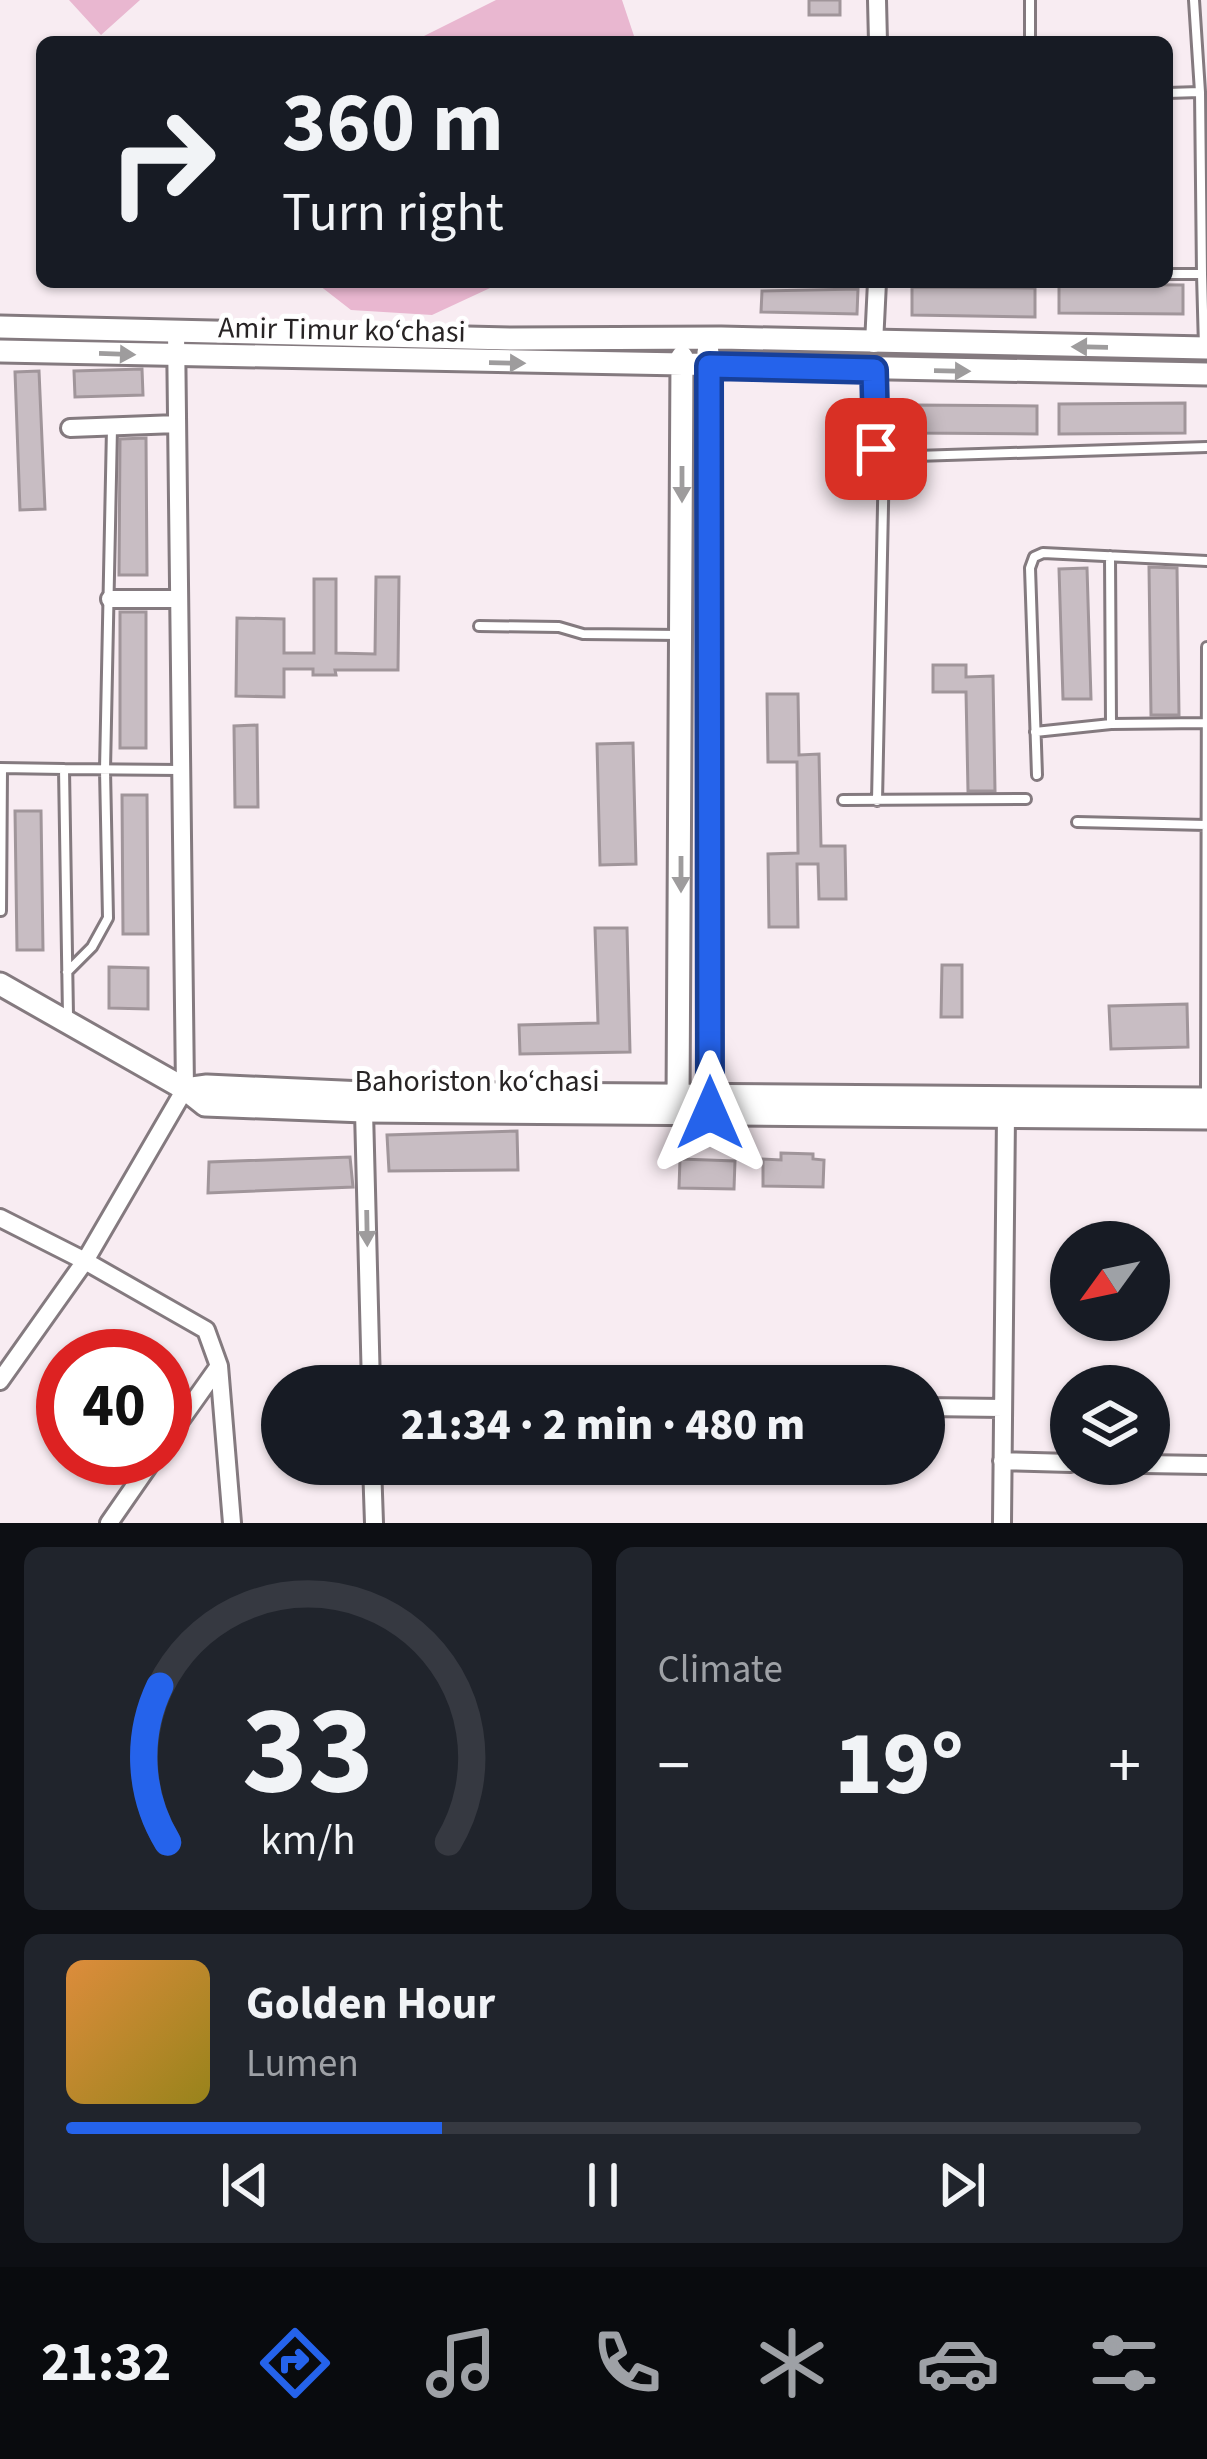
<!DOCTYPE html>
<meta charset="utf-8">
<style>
body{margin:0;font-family:"Source Sans 3",sans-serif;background:#20242c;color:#f1f3f6;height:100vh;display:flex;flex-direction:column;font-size:45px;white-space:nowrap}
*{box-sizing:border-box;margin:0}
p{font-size:39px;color:#9ea1a6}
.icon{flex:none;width:66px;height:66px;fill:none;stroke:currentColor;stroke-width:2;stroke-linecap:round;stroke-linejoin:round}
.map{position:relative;height:1523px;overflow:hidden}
.panel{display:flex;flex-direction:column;gap:24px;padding:24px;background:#0d0f14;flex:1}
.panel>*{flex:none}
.top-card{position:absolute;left:36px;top:36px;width:1137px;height:252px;border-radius:18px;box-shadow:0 3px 9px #0004;background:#171b24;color:#f1f3f6;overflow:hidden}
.needle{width:78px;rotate:237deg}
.buttons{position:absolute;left:1050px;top:1221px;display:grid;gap:24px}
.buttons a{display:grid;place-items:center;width:120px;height:120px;border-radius:50%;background:#171b24;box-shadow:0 3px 9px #0004;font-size:60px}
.speed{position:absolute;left:36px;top:1329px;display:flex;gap:24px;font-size:60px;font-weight:700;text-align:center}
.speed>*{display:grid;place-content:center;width:156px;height:156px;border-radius:50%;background:#171b24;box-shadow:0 3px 9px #0004;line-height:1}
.speed .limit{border:18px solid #d22;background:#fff;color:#111}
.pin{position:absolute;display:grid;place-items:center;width:102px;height:102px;color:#fff;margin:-51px;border-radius:24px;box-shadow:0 6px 18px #0006}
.me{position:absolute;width:132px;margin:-66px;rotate:0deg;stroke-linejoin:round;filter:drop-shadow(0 0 9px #0008)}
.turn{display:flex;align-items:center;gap:42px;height:252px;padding:0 48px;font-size:54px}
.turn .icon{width:156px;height:156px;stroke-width:2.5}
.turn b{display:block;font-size:84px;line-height:102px}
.big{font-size:90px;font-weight:800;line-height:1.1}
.panel .card{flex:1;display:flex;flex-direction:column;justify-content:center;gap:18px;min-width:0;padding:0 42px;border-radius:18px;background:#20242c}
.panel .dial{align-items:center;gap:0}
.dial svg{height:312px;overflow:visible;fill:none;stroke:#363941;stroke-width:7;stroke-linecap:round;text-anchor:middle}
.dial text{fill:#f1f3f6;stroke:none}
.song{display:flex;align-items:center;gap:36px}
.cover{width:144px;height:144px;border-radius:18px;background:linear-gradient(135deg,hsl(30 70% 55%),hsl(50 70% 35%))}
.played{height:12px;border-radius:6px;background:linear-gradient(90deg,#2563eb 35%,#363941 35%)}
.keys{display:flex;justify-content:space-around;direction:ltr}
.heat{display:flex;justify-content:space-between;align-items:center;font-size:66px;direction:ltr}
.panel .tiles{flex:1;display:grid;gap:24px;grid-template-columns:1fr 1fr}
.card:last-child{grid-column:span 2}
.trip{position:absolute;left:261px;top:1365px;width:684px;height:120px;border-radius:60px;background:#171b24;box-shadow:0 3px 9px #0004;font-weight:800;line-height:120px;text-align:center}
.dock{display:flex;height:192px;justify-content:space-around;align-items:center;background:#090b0e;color:#9ea1a6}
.dock .icon{width:84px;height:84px}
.dock .active{color:#2563eb}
.dock b{font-size:54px;color:#f1f3f6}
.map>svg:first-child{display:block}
.green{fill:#e9b7d0}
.building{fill:#c8bdc3;stroke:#a0959a;stroke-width:3}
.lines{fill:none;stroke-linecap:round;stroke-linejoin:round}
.service-casing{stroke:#847a7f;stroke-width:14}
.minor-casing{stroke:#847a7f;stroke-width:22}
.tertiary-casing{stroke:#847a7f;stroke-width:27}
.service{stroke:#fff;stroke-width:8}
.minor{stroke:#fff;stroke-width:16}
.tertiary{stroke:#fff;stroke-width:21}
.oneway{fill:#9e9c9d}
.route-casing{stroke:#184099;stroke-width:30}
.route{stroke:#2563eb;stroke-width:21}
.labels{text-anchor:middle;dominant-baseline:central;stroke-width:10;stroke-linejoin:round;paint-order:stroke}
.street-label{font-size:30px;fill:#282425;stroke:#fff}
</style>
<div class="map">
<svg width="1207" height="1523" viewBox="0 0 1207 1523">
<rect width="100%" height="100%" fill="#f8ecf2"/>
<path class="green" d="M69 0H140L101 35Z
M496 0H622L636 42H412Z
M315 282H503L432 315 351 310Z"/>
<path class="building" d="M809 0H840V15H809Z
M1059 284 1183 285V314L1059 313Z
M912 287 1035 288V317L912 315Z
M858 289 857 314 761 312 762 291Z
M142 369 143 395 75 397 74 371Z
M39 371 45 509 20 510 15 372Z
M1185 403V433L1059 434V404Z
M912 405 1037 406V434L912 433Z
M146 438 147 575H119L120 439Z
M1149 567 1177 568 1179 715H1151Z
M1087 568 1091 699H1063L1059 569Z
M376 577H399L398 670H335L336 675H313V669H284V697L236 696 237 618 284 619V653H314V579H336V653L375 654Z
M120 612H146V748H120Z
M933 665H966V677L993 676 995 791H968L966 692H933Z
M767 694H798L799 755 819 754 821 846H845L846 899H819L818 864H797L798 927H769L768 854 798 853 797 762H768Z
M257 725 258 807H235L234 726Z
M633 743 636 864 600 865 597 744Z
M122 795H147L148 934H123Z
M15 811H41L43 950H17Z
M595 928H627L630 1052 520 1054 519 1025 598 1023Z
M942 965H962V1017H941Z
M109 967 148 968V1009L109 1008Z
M1187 1004 1188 1047 1111 1049 1109 1006Z
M517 1131 518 1170 389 1171 387 1135Z
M781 1153 813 1154V1159L824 1160 823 1187 763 1186V1159L781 1160Z
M350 1157 353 1187 208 1193 209 1162Z
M680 1159 735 1161 734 1189 679 1188Z"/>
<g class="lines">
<defs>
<path id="service" d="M1194 0 1200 92 1202 274
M1030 42V0
M1167 93 1200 92
M1167 274H1202L1204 347
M874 371 875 444 884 457 1207 447
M1110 556 1111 724 1205 723
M479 626 559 627 583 634 680 635
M1035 732 1111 724
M0 768 64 769
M1037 775 1030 568 1034 557 1043 553 1207 561
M843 800 1026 799
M877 801 884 457
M1077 822 1206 825
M1 911 2 769
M67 972 92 947 108 918 105 770 112 428
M68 1016 64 769 180 770
M1206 1098 1207 647"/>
<path id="minor" d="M877 0 878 42
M874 344 877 282
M70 428 177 424
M110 599H179
M364 1111 371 1386
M0 1218 85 1261 206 1330 219 1366 232 1523
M0 1381 85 1261 185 1089 176 331
M924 1407 1003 1408
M165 1442 219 1366
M1002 1461 1071 1463
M372 1464 374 1523
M1143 1464 1207 1465
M109 1523 154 1458
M1002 1523 1006 1114"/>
<path id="tertiary" d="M0 327 511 339 721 338 1207 348
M0 351 1207 374
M708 352 710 1106
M0 984 185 1089 205 1105 364 1111 1207 1118
M185 1089 207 1086 364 1093 1207 1099
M678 1105 682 357"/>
</defs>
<use href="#service" class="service-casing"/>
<use href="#minor" class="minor-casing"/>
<use href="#tertiary" class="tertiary-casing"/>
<use href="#service" class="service"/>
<use href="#minor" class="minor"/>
<use href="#tertiary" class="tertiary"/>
</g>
<defs><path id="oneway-solid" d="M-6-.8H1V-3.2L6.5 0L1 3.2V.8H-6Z" transform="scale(3)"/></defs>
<g class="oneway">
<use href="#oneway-solid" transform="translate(1090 347) rotate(-179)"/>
<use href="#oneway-solid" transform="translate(117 354) rotate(2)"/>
<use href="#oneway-solid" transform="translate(507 363) rotate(1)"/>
<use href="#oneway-solid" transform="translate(952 371) rotate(1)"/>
<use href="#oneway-solid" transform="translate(682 484) rotate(90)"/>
<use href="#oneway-solid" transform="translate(681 874) rotate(90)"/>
<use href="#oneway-solid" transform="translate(367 1228) rotate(89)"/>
</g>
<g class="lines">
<defs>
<path id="route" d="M710 1113 709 366 874 370 876 449"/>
</defs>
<use href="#route" class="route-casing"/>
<use href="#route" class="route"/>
</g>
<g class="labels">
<g class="street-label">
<text transform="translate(342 330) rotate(1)">Amir Timur ko‘chasi</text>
<text x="477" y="1081">Bahoriston ko‘chasi</text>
</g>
</g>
</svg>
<div class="buttons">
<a><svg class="needle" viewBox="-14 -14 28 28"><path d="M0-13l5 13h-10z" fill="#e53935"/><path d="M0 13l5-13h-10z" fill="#9ea1a6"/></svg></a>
<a><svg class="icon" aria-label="layers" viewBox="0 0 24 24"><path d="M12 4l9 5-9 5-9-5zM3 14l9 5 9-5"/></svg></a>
</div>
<div class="speed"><div class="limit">40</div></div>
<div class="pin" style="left:876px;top:449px;background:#d93025"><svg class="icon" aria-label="arrive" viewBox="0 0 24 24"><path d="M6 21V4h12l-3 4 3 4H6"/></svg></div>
<svg class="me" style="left:710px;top:1113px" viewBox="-20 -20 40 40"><path d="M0-17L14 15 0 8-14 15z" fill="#2563eb" stroke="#fff" stroke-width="4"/></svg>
<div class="trip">21:34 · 2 min · 480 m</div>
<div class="top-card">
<div class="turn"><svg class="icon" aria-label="right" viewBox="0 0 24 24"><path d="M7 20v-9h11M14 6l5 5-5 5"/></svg><div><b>360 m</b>Turn right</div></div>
</div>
</div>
<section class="panel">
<div class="tiles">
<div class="card dial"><svg viewBox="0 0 100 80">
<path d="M14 69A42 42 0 1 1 86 69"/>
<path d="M14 69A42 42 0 0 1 12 29" stroke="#2563eb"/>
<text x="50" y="56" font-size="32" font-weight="700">33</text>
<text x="50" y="72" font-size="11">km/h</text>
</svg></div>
<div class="card"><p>Climate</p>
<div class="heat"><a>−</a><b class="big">19°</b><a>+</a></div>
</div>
<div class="card">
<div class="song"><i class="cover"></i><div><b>Golden Hour</b><p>Lumen</p></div></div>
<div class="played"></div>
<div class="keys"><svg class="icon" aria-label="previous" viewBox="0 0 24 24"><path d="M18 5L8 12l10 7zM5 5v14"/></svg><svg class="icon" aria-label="pause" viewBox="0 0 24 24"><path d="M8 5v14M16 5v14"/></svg><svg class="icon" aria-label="next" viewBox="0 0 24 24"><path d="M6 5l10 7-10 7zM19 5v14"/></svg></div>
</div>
</div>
</section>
<nav class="dock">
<b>21:32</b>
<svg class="icon active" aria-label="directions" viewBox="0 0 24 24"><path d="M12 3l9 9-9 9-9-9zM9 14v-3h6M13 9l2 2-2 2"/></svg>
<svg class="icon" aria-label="music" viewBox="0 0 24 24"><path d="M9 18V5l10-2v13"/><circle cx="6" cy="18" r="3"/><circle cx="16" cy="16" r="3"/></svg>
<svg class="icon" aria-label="phone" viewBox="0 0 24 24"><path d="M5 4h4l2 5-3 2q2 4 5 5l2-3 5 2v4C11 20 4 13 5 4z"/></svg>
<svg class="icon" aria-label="climate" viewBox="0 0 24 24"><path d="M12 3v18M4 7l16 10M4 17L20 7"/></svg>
<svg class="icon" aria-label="car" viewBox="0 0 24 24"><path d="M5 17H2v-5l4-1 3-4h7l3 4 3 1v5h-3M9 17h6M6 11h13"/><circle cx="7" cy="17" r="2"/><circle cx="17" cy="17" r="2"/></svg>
<svg class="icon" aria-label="filters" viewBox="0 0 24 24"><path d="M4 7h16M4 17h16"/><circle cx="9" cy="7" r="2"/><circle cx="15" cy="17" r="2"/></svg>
</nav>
